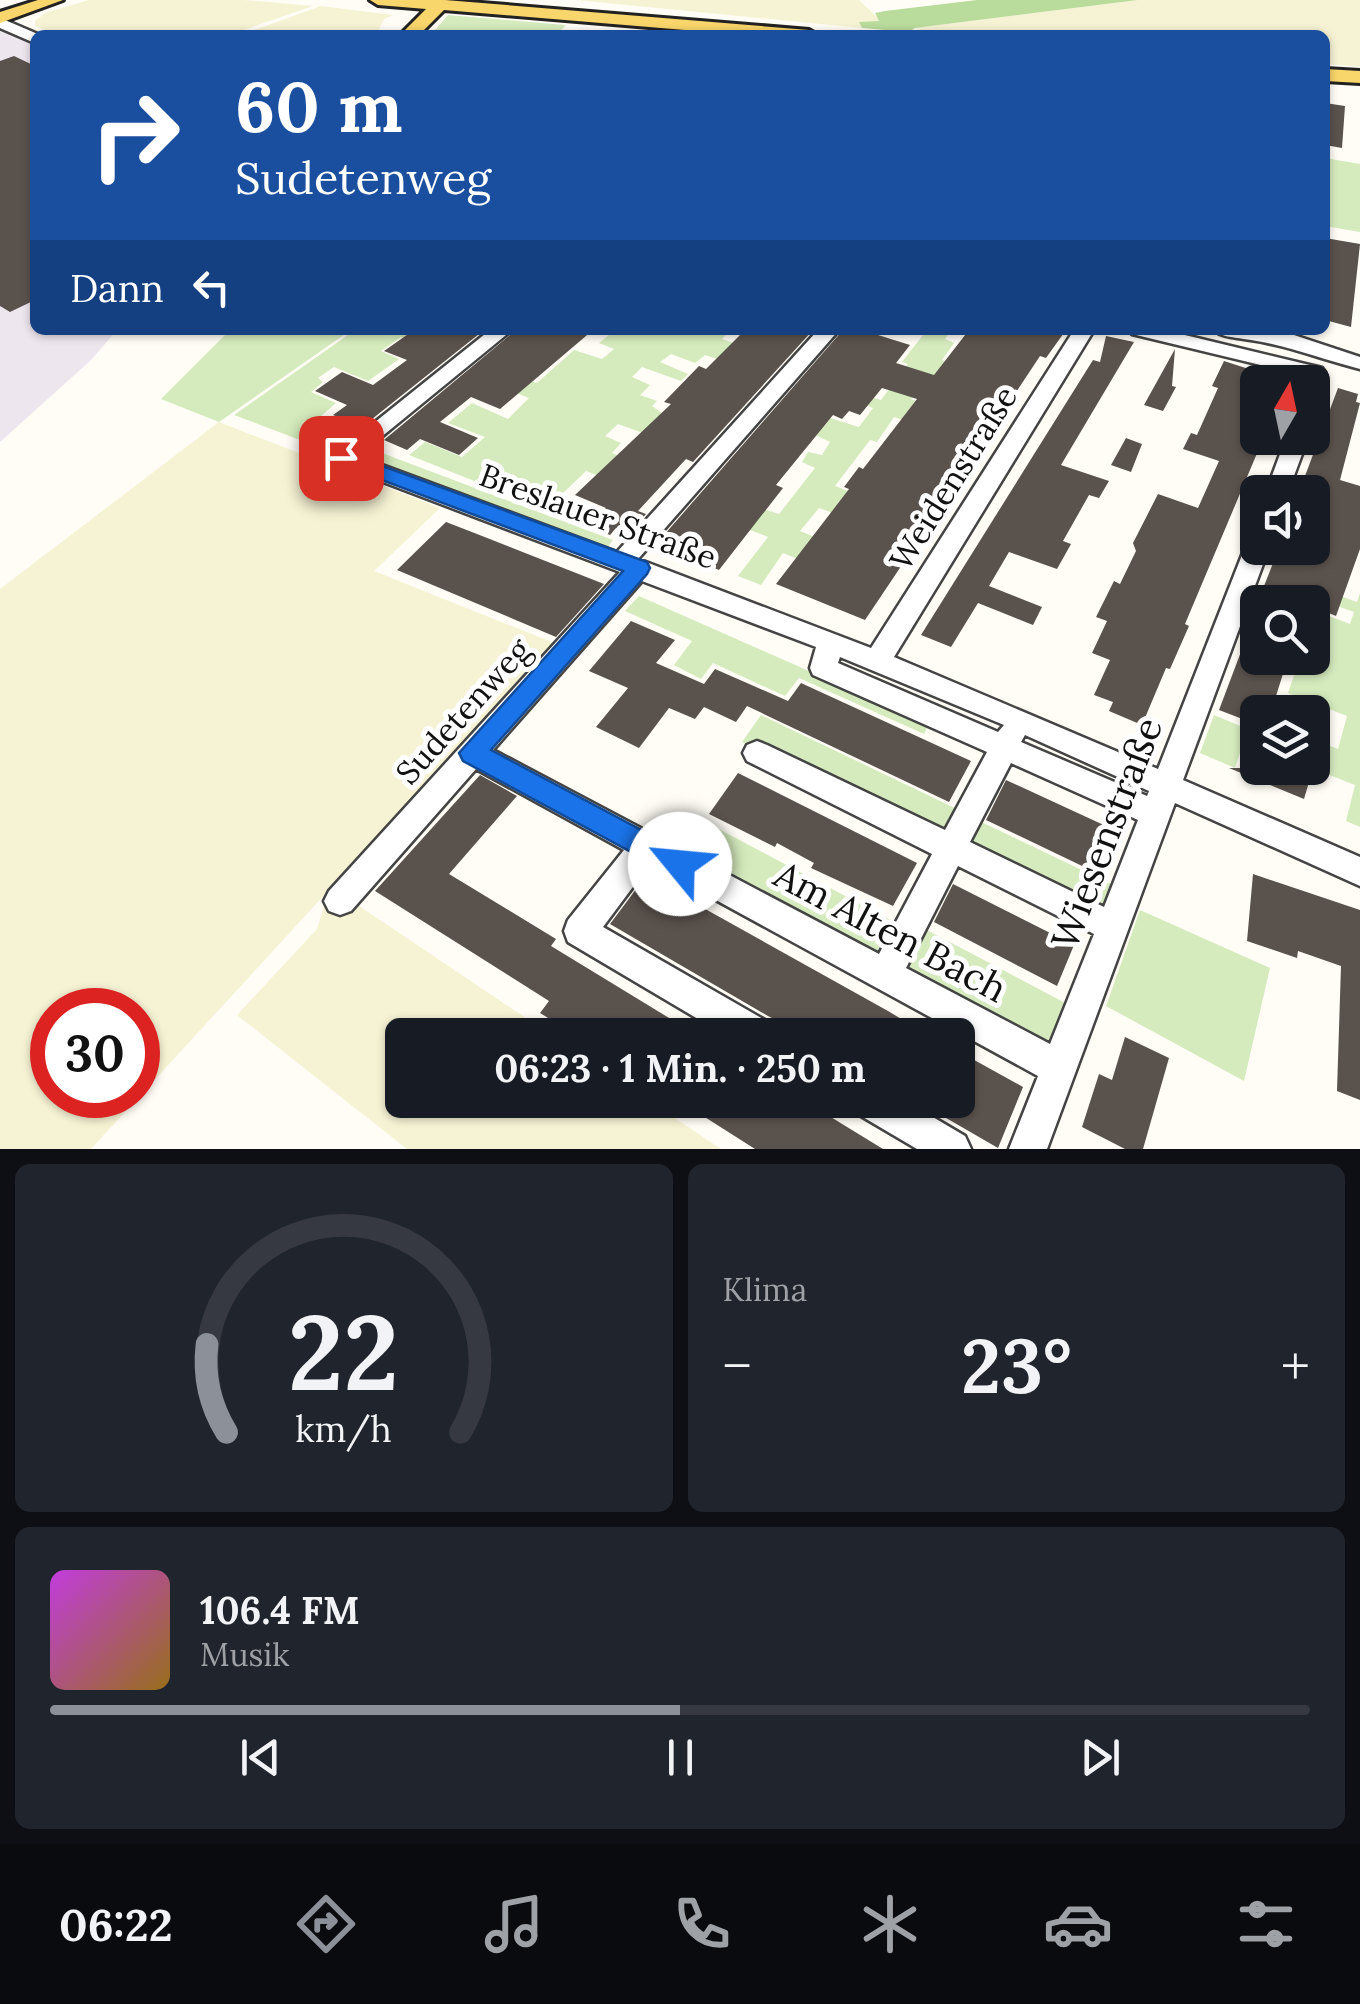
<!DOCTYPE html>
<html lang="de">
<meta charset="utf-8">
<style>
body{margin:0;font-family:Lora,serif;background:#20242c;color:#f1f3f6;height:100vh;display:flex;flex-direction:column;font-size:38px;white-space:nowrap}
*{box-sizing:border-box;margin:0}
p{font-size:32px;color:#9ea1a6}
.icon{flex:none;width:55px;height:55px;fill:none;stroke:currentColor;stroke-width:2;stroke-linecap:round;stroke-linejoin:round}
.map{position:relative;height:1149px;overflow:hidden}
.drawer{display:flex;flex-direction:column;gap:15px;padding:15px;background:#0d0f14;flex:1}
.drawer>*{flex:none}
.hud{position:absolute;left:30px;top:30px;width:1300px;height:305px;border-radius:15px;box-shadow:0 2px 8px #0004;background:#1a4fa0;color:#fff;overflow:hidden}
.needle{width:65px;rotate:9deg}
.buttons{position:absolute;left:1240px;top:365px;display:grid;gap:20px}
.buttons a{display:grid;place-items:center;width:90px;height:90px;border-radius:15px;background:#171b24;box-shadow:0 2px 8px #0004;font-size:50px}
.speed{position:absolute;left:30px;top:988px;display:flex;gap:20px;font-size:50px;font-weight:700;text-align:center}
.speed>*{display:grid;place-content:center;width:130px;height:130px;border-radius:50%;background:#171b24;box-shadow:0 2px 8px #0004;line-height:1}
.speed .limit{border:15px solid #d22;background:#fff;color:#111}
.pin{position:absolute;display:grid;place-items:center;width:85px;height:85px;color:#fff;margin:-42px;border-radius:20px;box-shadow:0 5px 15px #0006}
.me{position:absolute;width:110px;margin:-55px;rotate:298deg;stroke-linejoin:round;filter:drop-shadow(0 0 8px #0008)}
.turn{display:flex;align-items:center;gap:35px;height:210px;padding:0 40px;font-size:45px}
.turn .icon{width:130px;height:130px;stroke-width:2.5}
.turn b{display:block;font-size:70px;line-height:85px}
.then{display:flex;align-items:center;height:95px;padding:0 40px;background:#0003;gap:20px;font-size:38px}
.big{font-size:75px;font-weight:700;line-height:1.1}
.drawer .tile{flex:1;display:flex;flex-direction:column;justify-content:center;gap:15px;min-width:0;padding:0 35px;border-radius:15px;background:#20242c}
.drawer .dial{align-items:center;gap:0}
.dial svg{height:260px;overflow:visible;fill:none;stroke:#363941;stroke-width:7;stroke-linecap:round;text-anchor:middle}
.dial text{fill:#f1f3f6;stroke:none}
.song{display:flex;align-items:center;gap:30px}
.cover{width:120px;height:120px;border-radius:15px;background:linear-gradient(135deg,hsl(290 70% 55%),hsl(40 70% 35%))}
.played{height:10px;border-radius:5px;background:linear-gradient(90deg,#8c9099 50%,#363941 50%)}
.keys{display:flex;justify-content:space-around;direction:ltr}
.heat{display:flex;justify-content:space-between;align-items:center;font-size:55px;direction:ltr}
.drawer .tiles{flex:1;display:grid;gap:15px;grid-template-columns:1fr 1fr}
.tile:last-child{grid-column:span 2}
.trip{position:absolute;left:385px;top:1018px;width:590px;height:100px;border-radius:15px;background:#171b24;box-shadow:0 2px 8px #0004;font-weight:700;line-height:100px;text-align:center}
.tab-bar{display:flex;height:160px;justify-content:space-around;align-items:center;background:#090b0e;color:#9ea1a6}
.tab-bar .icon{width:70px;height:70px}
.tab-bar .current{color:#8c9099}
.tab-bar b{font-size:45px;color:#f1f3f6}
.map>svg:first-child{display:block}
.industrial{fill:#eee6ef}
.farmland{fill:#f6f3d4;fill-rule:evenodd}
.green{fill:#d5ebbd}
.forest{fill:#b9dc9c}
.building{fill:#5a524d}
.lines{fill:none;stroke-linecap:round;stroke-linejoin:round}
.minor-casing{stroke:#444;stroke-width:5}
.major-casing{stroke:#222;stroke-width:6}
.minor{fill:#fff;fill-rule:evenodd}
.major{fill:#f9d66b;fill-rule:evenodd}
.route{fill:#1a73e8;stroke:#114b97;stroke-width:2.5}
.labels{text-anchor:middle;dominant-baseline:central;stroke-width:10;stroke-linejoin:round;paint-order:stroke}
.street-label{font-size:32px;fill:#111;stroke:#fff}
.near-street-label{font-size:38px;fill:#111;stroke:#fff}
</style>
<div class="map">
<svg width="1360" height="1149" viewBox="0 0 1360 1149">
<rect width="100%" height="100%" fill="#fffdf5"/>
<path class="industrial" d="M0 29 35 45V330H117L91 360 0 442Z"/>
<path class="farmland" d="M89 0H244L313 6 229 35H56L35 26V21L45 13Z
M576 0H859L881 21 860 23 862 28Z
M1138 0H1360V67L1325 64V35H935L915 28Z
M321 6 393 15 384 19 376 35H241Z
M219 422 440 508 374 571 554 643 331 887 551 1035H402V1100H648L721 1149H407L237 1015 317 929 329 890 91 1149H0V589ZM52 1010H138V1095H52Z"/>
<path class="green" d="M448 15 566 25 556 35H431Z
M1325 158 1360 164V232L1325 226Z
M230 330H351L219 422 161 399Z
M355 330H418L422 345 401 337 381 351 399 359 368 381 334 367 318 378 323 382 311 392 336 403 320 417 359 431 334 453 234 415Z
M615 330H726L729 331 722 339 734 343 717 359 705 355 695 363 671 354 660 362 688 374 681 381 642 367 632 377 650 385 640 395 657 401 652 406 669 418 651 436 618 424 605 436 621 443 612 453 639 464 620 484 586 471 559 497 595 511 582 524 409 455 425 442 462 457 485 437 448 423 472 403 508 419 529 398 493 384 505 375 537 383 574 350 602 359 614 349 599 343Z
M927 330H951L945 339 954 343 942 360 1018 384 926 379 911 399 987 425 974 444 894 417 877 442 870 440 835 486 932 523 917 545 819 508 800 531 896 570 881 593 783 553 761 585 738 576 768 537 728 521 744 503 779 514 815 468 802 462 808 452 822 455 830 442 815 435 830 418 859 427 873 408 841 395 846 390 881 400 908 364 902 362Z
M366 447 613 540 604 552 355 457Z
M1316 587 1357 602 1360 593V827L1346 821 1355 785 1312 768 1313 739 1338 749 1347 716 1288 693 1300 658H1312L1313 610 1350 624 1354 612 1312 597Z
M639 596 929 724 924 734 799 678 785 696 713 663 701 679 674 665 692 641 625 611Z
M761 715 961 811 945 842 742 742Z
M1214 715 1257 733V745L1244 740 1235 768 1200 753Z
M696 817 900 925 882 959 675 846Z
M975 819 1111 884 1099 914 961 846Z
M1140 910 1270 968 1244 1081 1106 1006Z
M925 929 1069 1005 1052 1047 905 967Z"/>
<path class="forest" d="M977 0H1138L915 28 909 32 862 28 859 22 879 21 875 13 885 11Z"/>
<path class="building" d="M14 56 35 66V300L10 312 0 306V61Z
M1325 103 1345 106 1342 148 1325 145Z
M1325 238 1360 244 1351 327 1325 320Z
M414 330H484L362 427 333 415 347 405 315 391 342 372 373 385 407 360 384 351Z
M516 330H593L500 409 471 397 440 422 478 438 459 455 420 439 407 450 384 440Z
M745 330H813L693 462 686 459 638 511 646 514 630 532 616 528 610 535 589 526 606 508 575 495 671 404 664 402 699 366 706 369Z
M843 330H862L910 345 896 363 934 375 969 330H1066L1046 358 1040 356 963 472 959 470 908 545 914 547 865 620 776 584 849 489 844 487 859 467 863 469 917 399 882 388 860 415 849 411 842 419 833 415 776 485 783 488 719 570 657 543Z
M1106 336 1134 342 1061 465 1109 481 1099 498 1089 495 1063 541 1071 544 1057 569 1009 552 989 586 1042 607 1033 625 978 603 951 647 921 635 1093 360 1100 362Z
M1175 349 1172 386 1176 387 1163 411 1144 405Z
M1224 361 1258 372V451L1185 624 1189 626 1170 669 1166 668 1142 725 1109 711 1113 702 1094 695 1110 660 1092 653 1107 621 1096 617 1114 581 1120 584 1136 551 1133 543 1158 494 1198 508 1219 461 1183 449 1191 433 1197 435 1218 388 1212 386Z
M1338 388 1358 394 1356 402 1360 403 1340 480 1360 486V549L1336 616 1319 609 1312 602 1264 586 1279 548H1312V479L1305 476Z
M1126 438 1142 444 1131 472 1111 465Z
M446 522 477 534 604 584 556 637 397 570Z
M1256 612 1258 658H1288L1276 696 1315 712H1258V725L1219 710Z
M631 621 675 640 656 663 704 684 715 669 788 701 801 683 971 761 949 802 747 706 736 722 704 707 695 719 669 708 639 748 596 727 628 688 589 671Z
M1229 768H1301L1312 772 1304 799Z
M738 773 917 863 893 906 811 868 814 863 777 843 775 847 709 814Z
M480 775 517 796 449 874 556 939 551 946 697 1035H576L540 1013 549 1001 375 891Z
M1006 780 1121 833 1103 876 986 820Z
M1253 874 1360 910V1100L1337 1091 1341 966 1298 951 1297 958 1247 941Z
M646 876 888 1011 928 1035H805L768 1016 610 924Z
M953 884 1074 945 1057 986 934 922Z
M1125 1037 1169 1058 1143 1149H1125L1082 1127 1099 1074 1112 1080Z
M958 1051 1023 1087 998 1148 915 1100H958Z
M678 1100H803L883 1149H755Z"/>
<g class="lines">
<defs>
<path id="minor" d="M0 19 5 20 40 35H35V42L30 41 0 28Z
M490 330H512L358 456 617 552 818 330H839L638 559 871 648 1074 330H1094L894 657 1158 769 1246 545 1258 537V548H1269L1183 780 1360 857V886L1175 803 1047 1149H1009L1038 1076 650 864 603 927 770 1023 775 1035H725L568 942 564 931 568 920 624 850 476 769 351 911 340 915 329 911 324 901 329 891 620 572 333 463 330 458ZM642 581 816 647 810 668 813 675 987 752 945 830 767 745 757 741 747 745 743 753 747 761 932 854 879 954 493 750ZM840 657 1004 725 998 732 838 663ZM1025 735 1149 791 1147 796 1021 742ZM1011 763 1138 820 1104 907 970 842ZM958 866 1094 934 1050 1044 906 968Z
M1129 330H1164L1322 368 1325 372 1315 378 1132 334Z
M1214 330 1285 332 1360 357V369C1320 359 1284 344 1244 339 1232 337 1222 337 1214 330Z
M1286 438H1308L1288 492H1266Z
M851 1100H904L965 1136 971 1149H917L856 1113Z"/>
<path id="major" d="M38 0H63L0 23V12Z
M370 0H445L809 30 818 35H745L444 10 419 35H400L426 9 378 5Z
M1325 69 1360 71V83L1325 81Z"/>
</defs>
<use href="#minor" class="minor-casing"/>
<use href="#major" class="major-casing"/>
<use href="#minor" class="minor"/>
<use href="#major" class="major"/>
</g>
<path class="route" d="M341 451 647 562 650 568 647 574 491 750 690 856 694 864 690 873 680 877 670 873 463 761 459 753 623 571 334 462V453Z"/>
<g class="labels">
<g class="street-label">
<text transform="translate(953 478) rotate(-58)">Weidenstraße</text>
<text transform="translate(598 516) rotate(20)">Breslauer Straße</text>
<text transform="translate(463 711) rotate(-48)">Sudetenweg</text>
</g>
<g class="near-street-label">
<text transform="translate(1106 833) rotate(-69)">Wiesenstraße</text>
<text transform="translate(891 931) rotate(28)">Am Alten Bach</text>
</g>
</g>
</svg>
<div class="buttons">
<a><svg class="needle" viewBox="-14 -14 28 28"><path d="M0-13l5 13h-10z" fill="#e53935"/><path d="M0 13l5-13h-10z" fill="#9ea1a6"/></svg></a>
<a><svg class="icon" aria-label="sound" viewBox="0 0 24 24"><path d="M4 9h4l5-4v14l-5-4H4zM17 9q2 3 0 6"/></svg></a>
<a><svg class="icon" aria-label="search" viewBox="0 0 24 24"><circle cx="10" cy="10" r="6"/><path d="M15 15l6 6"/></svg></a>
<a><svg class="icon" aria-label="layers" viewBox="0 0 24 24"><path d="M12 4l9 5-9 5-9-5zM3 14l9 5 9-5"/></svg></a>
</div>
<div class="speed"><div class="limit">30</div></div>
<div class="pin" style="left:341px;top:458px;background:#d93025"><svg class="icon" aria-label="arrive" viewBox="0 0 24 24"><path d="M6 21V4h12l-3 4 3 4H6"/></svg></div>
<svg class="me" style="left:680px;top:864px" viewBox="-20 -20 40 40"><circle r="19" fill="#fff"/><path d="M0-13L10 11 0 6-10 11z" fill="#1a73e8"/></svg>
<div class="trip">06:23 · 1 Min. · 250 m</div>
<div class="hud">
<div class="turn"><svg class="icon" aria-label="right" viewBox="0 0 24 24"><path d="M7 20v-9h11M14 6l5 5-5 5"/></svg><div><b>60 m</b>Sudetenweg</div></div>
<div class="then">Dann<svg class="icon" aria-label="left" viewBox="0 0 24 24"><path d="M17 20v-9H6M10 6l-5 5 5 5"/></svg></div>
</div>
</div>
<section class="drawer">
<div class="tiles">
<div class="tile dial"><svg viewBox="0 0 100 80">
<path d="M14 69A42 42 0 1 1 86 69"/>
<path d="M14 69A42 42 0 0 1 8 42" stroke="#8c9099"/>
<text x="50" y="56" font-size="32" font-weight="700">22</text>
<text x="50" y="72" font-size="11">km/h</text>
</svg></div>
<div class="tile"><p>Klima</p>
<div class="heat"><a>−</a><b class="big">23°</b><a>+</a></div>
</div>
<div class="tile">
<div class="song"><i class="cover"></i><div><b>106.4 FM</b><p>Musik</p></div></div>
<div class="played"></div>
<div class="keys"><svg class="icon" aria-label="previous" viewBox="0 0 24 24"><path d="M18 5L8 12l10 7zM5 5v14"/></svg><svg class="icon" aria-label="pause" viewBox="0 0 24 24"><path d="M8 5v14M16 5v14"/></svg><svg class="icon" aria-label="next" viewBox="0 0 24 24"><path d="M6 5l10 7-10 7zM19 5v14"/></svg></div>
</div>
</div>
</section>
<nav class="tab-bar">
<b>06:22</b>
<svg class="icon current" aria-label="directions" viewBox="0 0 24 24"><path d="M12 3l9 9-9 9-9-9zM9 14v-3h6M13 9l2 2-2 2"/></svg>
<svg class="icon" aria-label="music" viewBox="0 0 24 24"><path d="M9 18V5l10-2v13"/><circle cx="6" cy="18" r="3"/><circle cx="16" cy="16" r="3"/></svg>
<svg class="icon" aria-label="phone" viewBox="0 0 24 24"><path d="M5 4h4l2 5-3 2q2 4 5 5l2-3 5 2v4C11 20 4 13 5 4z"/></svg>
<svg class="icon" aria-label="climate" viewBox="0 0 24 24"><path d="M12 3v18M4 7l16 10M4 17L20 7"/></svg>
<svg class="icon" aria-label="car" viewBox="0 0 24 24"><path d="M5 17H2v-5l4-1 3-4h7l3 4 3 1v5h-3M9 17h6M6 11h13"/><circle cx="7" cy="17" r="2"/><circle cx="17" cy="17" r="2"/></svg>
<svg class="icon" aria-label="filters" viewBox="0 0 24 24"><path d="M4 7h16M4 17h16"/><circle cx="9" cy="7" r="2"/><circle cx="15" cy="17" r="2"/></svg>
</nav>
